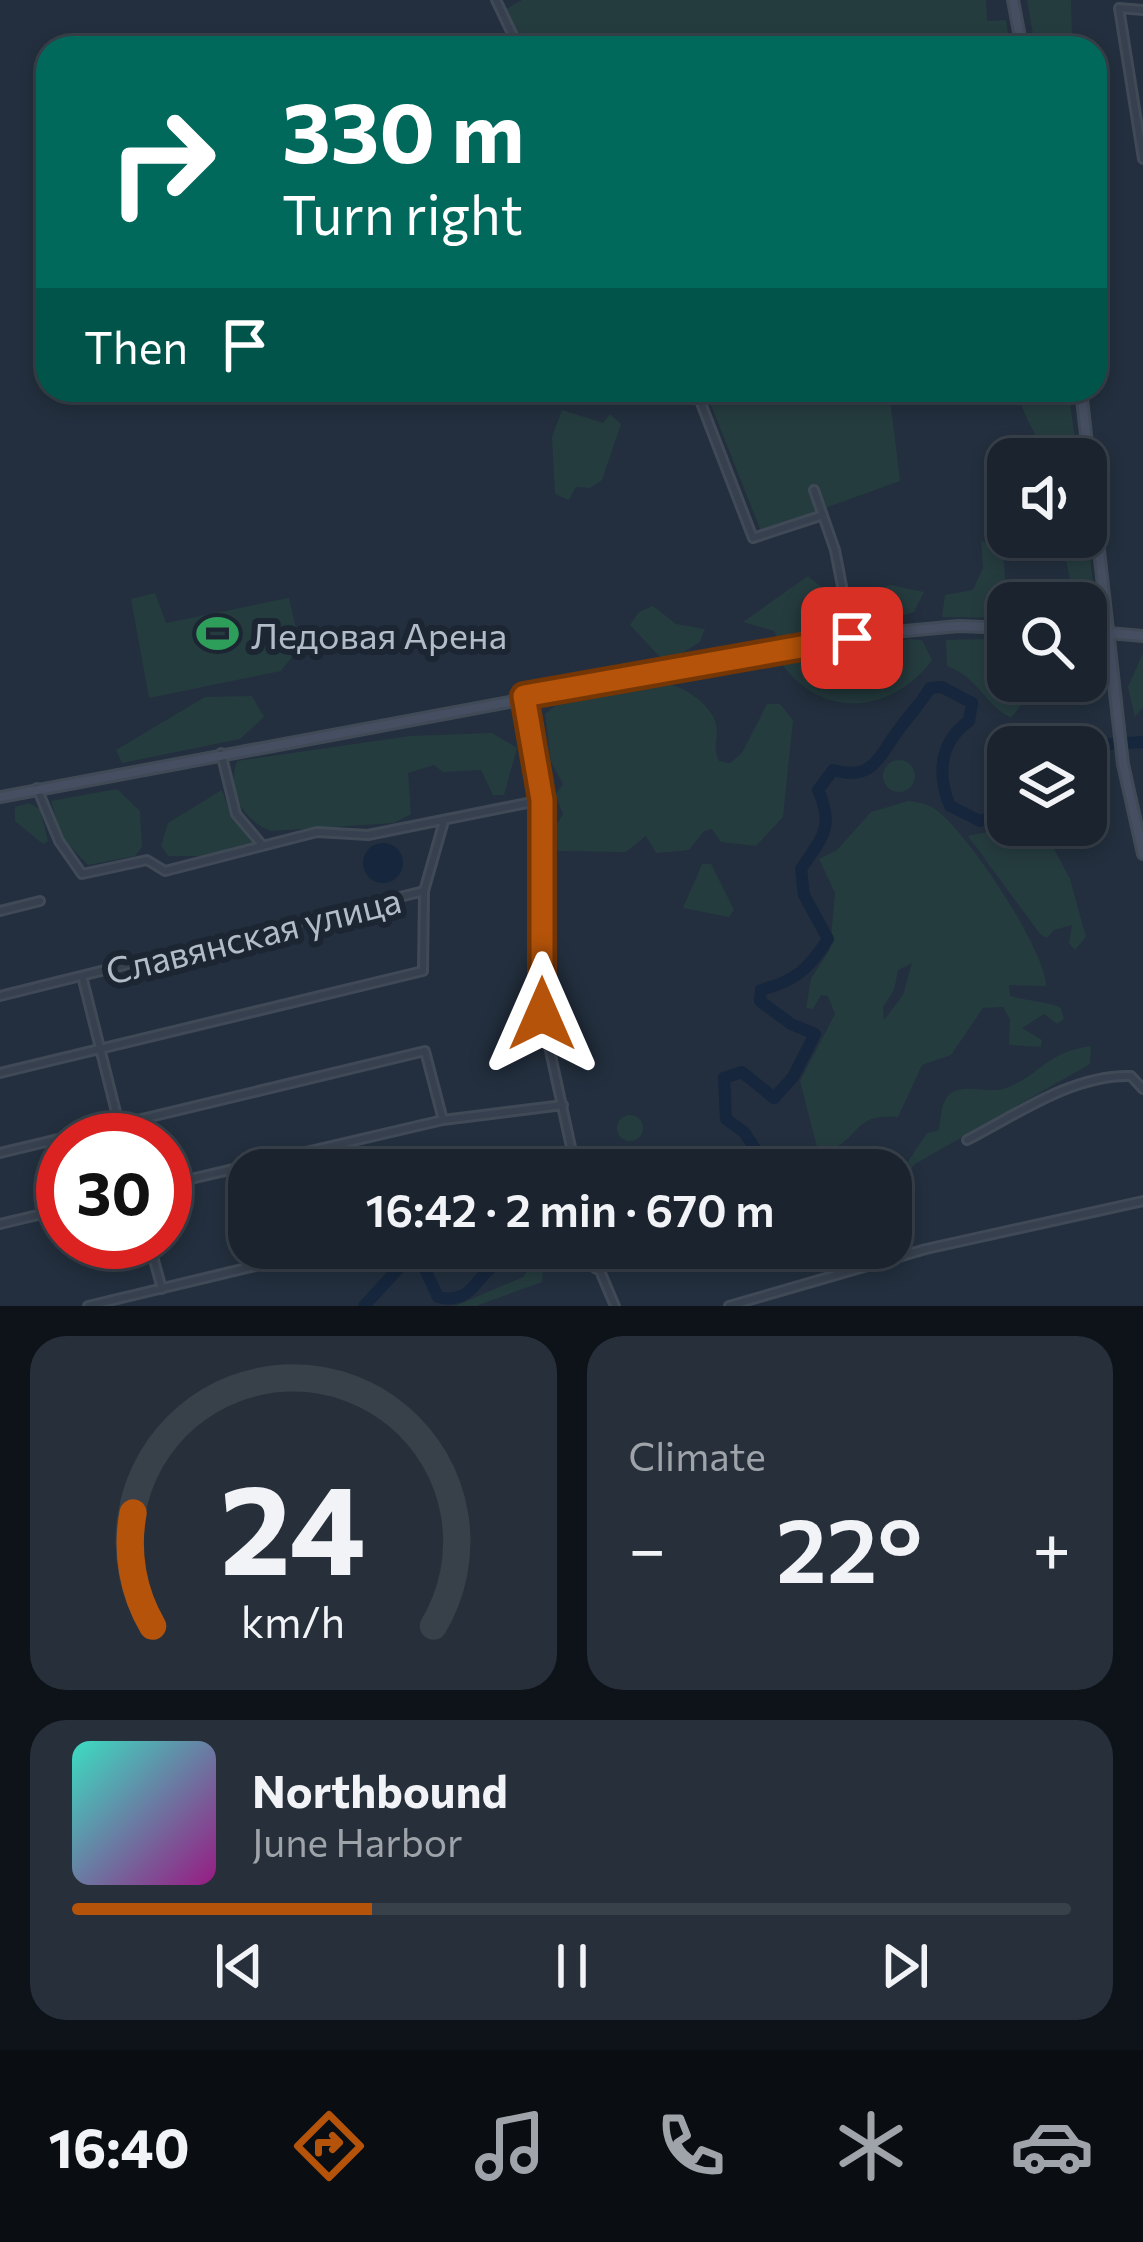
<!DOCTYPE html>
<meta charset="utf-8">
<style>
body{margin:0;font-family:Commissioner,sans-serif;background:#272f3a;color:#f1f3f6;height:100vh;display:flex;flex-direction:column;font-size:45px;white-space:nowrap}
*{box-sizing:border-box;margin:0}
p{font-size:39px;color:#9fa4aa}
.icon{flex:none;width:66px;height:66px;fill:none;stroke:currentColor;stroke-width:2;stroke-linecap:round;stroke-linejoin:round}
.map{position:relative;height:1306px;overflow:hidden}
.drawer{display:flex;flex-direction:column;gap:30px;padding:30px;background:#0e1319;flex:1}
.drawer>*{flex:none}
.top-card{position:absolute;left:36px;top:36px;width:1071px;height:366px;border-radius:36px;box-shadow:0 6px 18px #0003,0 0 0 3px #38404a;background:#00695c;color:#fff;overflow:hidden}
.buttons{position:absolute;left:987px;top:438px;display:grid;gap:24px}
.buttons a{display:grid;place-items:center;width:120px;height:120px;border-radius:24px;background:#1a232e;box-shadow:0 6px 18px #0003,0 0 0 3px #38404a;font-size:60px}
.speed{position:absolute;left:36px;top:1113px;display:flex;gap:24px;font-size:60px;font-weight:700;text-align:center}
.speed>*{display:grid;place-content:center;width:156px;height:156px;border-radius:50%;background:#1a232e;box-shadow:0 6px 18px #0003,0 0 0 3px #38404a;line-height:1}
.speed .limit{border:18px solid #d22;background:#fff;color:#111}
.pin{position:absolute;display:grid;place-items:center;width:102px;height:102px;color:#fff;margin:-51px;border-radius:24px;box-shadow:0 6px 18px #0006}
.me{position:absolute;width:132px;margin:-66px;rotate:0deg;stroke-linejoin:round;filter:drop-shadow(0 0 9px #0008)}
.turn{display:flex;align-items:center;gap:42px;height:252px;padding:0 48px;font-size:54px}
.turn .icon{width:156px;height:156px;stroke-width:2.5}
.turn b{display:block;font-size:84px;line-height:102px}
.then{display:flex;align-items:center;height:114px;padding:0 48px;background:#0003;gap:24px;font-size:45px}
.big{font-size:90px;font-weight:600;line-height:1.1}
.drawer .widget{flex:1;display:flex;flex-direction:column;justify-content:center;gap:18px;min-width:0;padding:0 42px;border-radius:36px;background:#272f3a}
.drawer .dial{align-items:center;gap:0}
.dial svg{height:312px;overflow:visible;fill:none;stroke:#38404a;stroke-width:7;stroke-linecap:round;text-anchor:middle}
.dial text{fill:#f1f3f6;stroke:none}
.song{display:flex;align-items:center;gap:36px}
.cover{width:144px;height:144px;border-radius:18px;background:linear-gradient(135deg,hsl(170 70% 55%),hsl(310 70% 35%))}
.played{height:12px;border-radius:6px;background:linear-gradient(90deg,#b45309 30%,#38404a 30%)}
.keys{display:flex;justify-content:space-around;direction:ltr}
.heat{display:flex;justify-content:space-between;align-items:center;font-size:66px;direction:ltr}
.drawer .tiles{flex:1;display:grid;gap:30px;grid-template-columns:1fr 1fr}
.widget:last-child{grid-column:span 2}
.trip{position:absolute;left:228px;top:1149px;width:684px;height:120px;border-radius:36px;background:#1a232e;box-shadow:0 6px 18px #0003,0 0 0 3px #38404a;font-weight:600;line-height:120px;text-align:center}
.menu{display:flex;height:192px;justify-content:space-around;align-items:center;background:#0a0e12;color:#9fa4aa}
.menu .icon{width:84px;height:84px}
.menu .selected{color:#b45309}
.menu b{font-size:54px;color:#f1f3f6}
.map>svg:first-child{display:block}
.green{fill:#253c3f;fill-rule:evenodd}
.water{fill:#16263c}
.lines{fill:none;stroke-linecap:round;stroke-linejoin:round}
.river{stroke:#16263c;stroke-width:12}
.street-casing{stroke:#404a57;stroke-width:12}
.secondary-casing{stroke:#404a57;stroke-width:14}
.street{stroke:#37404e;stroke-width:6}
.secondary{stroke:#454f61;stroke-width:8}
.route-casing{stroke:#753606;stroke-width:30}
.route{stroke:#b45309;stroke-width:21}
.labels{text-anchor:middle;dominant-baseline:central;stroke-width:12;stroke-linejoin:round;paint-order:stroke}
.poi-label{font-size:36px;fill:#b3bbc9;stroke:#1c2633;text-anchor:start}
.street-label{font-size:36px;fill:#b3bbc9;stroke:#1c2633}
</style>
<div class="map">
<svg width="1143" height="1306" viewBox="0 0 1143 1306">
<rect width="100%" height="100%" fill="#232f3e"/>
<path class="green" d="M522 0H986L987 21 1006 20 1010 48H523L503 11Z
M1027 0H1071L1072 36 1034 40Z
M705 390H889L900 481 761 531Z
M1018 390H1068L1078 459H1044C1038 431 1022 419 1018 390Z
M562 410 603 423 610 414 621 424 602 480 590 488 576 487 569 500 555 494 552 437Z
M1086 523 1097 615 1093 623 1086 617V603H1075L1061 537H1086Z
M981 541 1003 549 1008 618 942 617 945 595 973 590 983 568Z
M808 576 834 598 841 630 779 642 774 631 743 622Z
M891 585 924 592 914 612 860 627 853 596Z
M155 593 166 623 289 598 300 646 281 671 149 698 131 599Z
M653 606 676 624 705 629 700 642 676 657 661 658 630 625 639 612Z
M910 639 922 640 932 660C893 713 823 721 782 664L797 653C836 660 871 646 910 639Z
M989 639 1008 642V677L999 682 1000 690 1021 705 1011 718C983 703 980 679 947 666L946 640Z
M1143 653V707L1135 717 1128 687Z
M664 684C682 684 712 705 716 724 719 738 712 747 719 761L730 763 742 753 767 704H780L793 720 783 817 756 846 721 842 712 829 704 831 689 850 656 853 646 836 626 852 558 851 553 830 563 814 555 795 563 784 551 762 545 714 555 706Z
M252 696 264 717 240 739 122 763 116 750 205 697Z
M492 733 517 748 504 795H493L481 770 443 772 434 765 408 773 411 814 394 823 271 831C243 820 226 792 237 761L410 736Z
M883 776a16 16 0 1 1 32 0a16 16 0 1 1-32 0Z
M117 789 140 811 142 847 135 856 88 865 62 838 51 801Z
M222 790 231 816 253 844 206 856H168L161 846 168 823Z
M908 801C918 802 927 804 935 809 966 830 1046 950 1046 986L1009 985 1010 996C1027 1001 1051 1002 1061 1008L1064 1019 1057 1024 1044 1014 1022 1028 1042 1040 1041 1047 1009 1045 1010 1019 1003 1007 983 1008 951 1055 922 1065 898 1117C853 1113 862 1137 828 1151L817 1147 800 1081 835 1014 828 996 821 995 813 1009 806 1008 811 979 830 949 835 893 819 859 837 850 871 812ZM912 963 903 995 884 1020 883 1007 894 990 898 970Z
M29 803 40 809 48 841 43 844 15 821V807Z
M1021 825 1042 826 1070 879 1086 937 1075 950 1069 943 1072 925 1054 930 1047 938 1040 934 968 836Z
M702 864H711L734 910 729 917 683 908Z
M1091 1046 1090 1064 915 1164 902 1180 897 1178 927 1133 939 1130C941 1119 940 1103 950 1094 964 1082 989 1095 1006 1088 1039 1076 1046 1052 1091 1046Z
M617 1128a13 13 0 1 1 26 0a13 13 0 1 1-26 0Z
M533 1263 543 1268 542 1282 476 1306H455L523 1277Z"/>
<path class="water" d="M363 863a20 20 0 1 1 40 0a20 20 0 1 1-40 0Z"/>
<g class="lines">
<path class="river" d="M1062 747 1143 742
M610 1170H630
M769 1170 744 1132 726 1119 724 1078 742 1072 774 1098 793 1077 815 1034 791 1024 760 1001 761 990C795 981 809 969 828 939L804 895 801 869C822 837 835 828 818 790L833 770C874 782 879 755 900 728 910 714 921 703 930 688L942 687 972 703 969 721C939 742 937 775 950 806L980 821 1008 810
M364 1306 408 1258 422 1263 438 1297C475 1306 475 1272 501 1262 517 1256 526 1261 538 1248"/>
<defs>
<path id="street" d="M496 0 519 48
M1143 10 1119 8 1143 159
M696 390 753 538 823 515
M814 490 835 550 852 638
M525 699 542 800V1014L576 1170
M221 753 236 814 263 846
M37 788 59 841 82 874 147 860 165 871 317 832 368 835 542 800
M0 911 40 901
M82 976 123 1140
M0 996 424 891
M0 1073 423 971 424 891 444 821
M967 1140C1016 1115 1073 1074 1131 1076L1143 1089
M0 1153 425 1051 443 1120
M165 1185 443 1120 563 1105
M0 1224 63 1209
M149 1242 162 1289
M563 1248 600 1271 615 1306
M88 1306 330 1248
M729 1306 926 1249 1143 1201"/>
<path id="secondary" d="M1013 0 1022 48
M1081 390 1123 764 1143 854
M1086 631 1143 636
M0 797 873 634 959 626 1008 628"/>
</defs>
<use href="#street" class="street-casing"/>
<use href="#secondary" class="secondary-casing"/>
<use href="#street" class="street"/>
<use href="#secondary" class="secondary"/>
</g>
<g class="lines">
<defs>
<path id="route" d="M542 1014V800L524 696 852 638"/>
</defs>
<use href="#route" class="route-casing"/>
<use href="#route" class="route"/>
</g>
<defs>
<symbol id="stadium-bare" viewBox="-9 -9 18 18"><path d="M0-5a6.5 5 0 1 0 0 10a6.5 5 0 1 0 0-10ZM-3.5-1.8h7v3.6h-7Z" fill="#2e9e5b" stroke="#1c2633" stroke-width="2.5" paint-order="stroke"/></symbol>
</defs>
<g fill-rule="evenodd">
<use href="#stadium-bare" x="188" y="604" width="59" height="59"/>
</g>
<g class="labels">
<g class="poi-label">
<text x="251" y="634">Ледовая Арена</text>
</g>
<g class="street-label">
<text transform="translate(253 934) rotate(-14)">Славянская улица</text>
</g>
</g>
</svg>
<div class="buttons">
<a><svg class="icon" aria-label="sound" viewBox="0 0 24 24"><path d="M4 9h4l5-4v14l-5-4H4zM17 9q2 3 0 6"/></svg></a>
<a><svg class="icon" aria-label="search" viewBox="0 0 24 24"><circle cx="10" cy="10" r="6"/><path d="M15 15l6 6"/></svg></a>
<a><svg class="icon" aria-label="layers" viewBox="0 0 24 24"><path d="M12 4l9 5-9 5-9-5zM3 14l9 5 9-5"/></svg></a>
</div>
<div class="speed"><div class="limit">30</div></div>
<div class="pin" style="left:852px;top:638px;background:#d93025"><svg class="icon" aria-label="arrive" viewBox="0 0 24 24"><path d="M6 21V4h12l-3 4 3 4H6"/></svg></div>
<svg class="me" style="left:542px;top:1014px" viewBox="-20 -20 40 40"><path d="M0-17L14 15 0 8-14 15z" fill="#b45309" stroke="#fff" stroke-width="4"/></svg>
<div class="trip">16:42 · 2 min · 670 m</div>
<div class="top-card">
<div class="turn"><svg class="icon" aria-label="right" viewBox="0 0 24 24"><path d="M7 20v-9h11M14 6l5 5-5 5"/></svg><div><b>330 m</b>Turn right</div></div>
<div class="then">Then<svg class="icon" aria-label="arrive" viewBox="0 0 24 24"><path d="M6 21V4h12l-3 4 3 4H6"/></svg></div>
</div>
</div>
<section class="drawer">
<div class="tiles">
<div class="widget dial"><svg viewBox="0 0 100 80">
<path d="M14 69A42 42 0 1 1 86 69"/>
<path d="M14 69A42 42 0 0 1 9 40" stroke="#b45309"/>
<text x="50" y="56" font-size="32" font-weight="700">24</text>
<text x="50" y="72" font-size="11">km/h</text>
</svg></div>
<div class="widget"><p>Climate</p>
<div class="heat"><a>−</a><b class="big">22°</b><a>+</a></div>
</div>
<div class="widget">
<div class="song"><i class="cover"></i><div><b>Northbound</b><p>June Harbor</p></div></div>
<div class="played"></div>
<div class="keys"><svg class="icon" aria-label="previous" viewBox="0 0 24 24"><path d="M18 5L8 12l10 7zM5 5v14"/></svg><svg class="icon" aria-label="pause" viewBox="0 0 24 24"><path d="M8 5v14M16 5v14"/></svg><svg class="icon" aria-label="next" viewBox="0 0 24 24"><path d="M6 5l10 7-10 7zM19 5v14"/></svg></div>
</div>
</div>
</section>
<nav class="menu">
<b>16:40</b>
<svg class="icon selected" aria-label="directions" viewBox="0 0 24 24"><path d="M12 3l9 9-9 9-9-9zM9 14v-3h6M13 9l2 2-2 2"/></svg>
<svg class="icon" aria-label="music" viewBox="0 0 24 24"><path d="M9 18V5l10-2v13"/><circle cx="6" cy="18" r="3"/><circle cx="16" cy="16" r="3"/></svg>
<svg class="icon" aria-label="phone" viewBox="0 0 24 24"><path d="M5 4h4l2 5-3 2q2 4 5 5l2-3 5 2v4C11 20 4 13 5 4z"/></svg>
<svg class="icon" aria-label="climate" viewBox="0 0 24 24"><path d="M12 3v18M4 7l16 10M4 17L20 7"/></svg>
<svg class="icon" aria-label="car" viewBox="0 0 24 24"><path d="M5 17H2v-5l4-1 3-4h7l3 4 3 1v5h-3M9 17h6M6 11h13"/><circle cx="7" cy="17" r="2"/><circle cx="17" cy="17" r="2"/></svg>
</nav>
